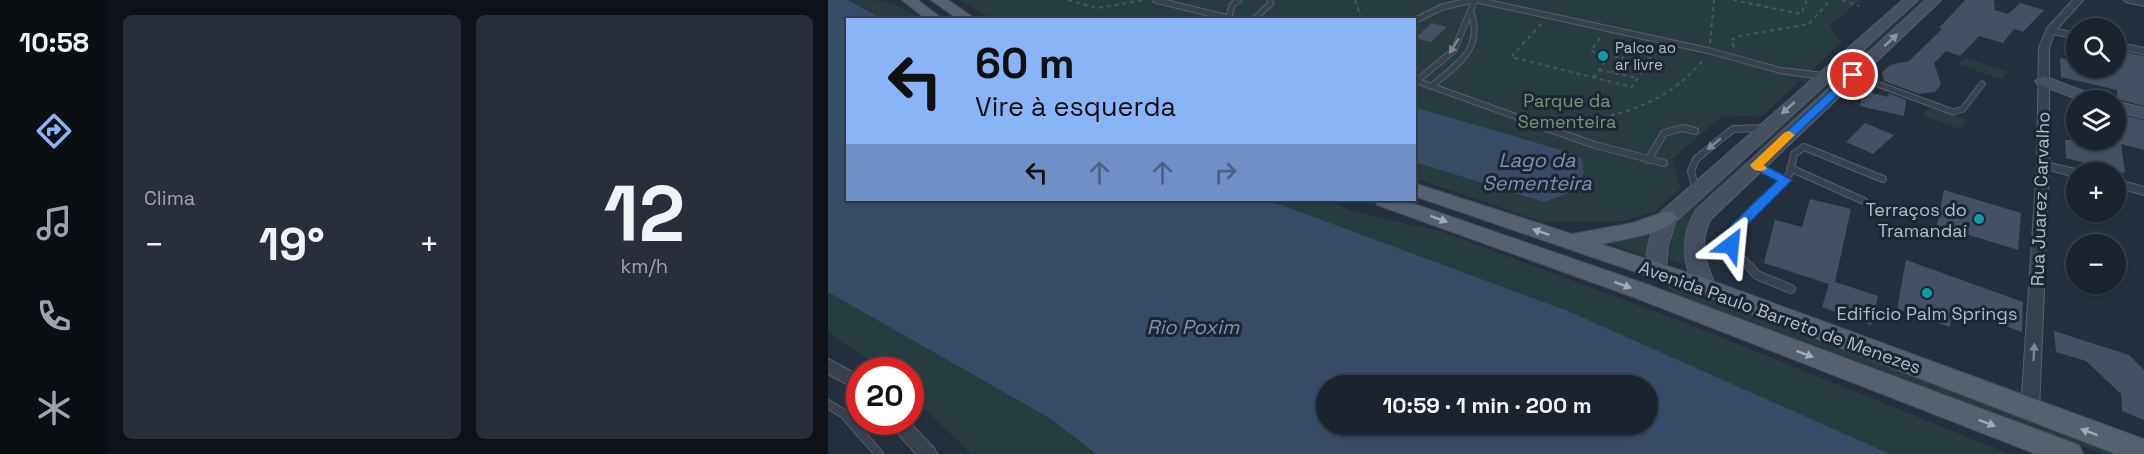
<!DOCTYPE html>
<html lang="pt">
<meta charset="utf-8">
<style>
body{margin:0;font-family:"Space Grotesk",sans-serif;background:#282f3a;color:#f1f3f6;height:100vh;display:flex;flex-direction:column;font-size:22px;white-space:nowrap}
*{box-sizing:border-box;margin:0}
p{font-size:20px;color:#a0a4aa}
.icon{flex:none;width:33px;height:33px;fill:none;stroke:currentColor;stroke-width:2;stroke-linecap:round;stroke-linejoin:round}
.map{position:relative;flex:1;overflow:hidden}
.side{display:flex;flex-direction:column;gap:15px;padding:15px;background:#0f1319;width:720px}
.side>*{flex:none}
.banner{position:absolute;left:18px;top:18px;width:570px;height:183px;border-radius:0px;box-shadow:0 2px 4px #0004,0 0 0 2px #39404a;background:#8ab4f8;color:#111;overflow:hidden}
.controls{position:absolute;left:1238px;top:18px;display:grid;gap:12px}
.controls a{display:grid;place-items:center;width:60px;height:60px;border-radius:50%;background:#1b232e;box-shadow:0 2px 4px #0004,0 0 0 2px #39404a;font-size:30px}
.speed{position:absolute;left:18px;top:357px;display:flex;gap:12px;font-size:30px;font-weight:700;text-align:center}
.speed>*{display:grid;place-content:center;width:78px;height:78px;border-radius:50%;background:#1b232e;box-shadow:0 2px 4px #0004,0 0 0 2px #39404a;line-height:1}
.speed .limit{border:9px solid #d22;background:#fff;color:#111}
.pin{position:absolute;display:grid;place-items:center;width:51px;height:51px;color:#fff;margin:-26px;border:3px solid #fff;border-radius:50%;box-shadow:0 2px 6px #0007}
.me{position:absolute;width:66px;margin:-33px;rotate:29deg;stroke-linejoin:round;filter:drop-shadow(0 0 4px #0008)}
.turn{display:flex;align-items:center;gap:21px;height:126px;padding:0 30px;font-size:27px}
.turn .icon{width:78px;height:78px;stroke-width:2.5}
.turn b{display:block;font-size:42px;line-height:51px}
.lanes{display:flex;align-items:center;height:57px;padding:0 30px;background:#0003;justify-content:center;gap:30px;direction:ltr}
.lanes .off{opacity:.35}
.big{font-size:45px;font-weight:600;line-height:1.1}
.side .card{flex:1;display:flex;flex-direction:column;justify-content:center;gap:9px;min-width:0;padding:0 21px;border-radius:9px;background:#282f3a}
.side .dial{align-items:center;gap:0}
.dial b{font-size:78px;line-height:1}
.heat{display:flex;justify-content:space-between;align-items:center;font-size:33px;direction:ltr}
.side .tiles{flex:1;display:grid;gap:15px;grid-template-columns:repeat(2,1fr)}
.trip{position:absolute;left:488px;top:375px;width:342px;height:60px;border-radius:30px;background:#1b232e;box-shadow:0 2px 4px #0004,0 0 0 2px #39404a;font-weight:600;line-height:60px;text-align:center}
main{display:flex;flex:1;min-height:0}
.menu{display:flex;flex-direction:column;width:108px;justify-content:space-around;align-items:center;background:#0b0e12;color:#a0a4aa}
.menu .icon{width:42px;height:42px}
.menu .on{color:#8ab4f8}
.menu b{font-size:27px;color:#f1f3f6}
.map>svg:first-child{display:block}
.green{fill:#263c3f}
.water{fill:#394c67;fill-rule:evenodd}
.building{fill:#455162}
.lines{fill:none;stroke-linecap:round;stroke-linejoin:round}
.lane-far2-casing{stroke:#565f6c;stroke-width:7}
.lane-far1-casing{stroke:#565f6c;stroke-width:8}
.lane-casing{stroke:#565f6c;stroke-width:10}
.street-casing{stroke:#565f6c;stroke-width:2}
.secondary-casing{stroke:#565f6c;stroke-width:2}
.primary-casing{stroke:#414a57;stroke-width:2}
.path-far1{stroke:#44595c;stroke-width:2;stroke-dasharray:4 4;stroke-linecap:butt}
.path{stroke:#44595c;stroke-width:3;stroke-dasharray:4.5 4.5;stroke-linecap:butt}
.lane-far2{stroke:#38414e;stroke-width:5}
.lane-far1{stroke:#38414e;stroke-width:6}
.lane{stroke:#38414e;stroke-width:8}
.street{fill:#38414e;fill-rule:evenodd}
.secondary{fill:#465061;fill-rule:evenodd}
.primary{fill:#56606e;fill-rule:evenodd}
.oneway{fill:#8e96a5}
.oneway2{fill:#7c8592}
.oneway3{fill:#a1aab7}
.route{fill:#1a73e8;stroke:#114b97;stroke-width:1.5}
.slow{fill:#f59e0b}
.culture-dot{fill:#0f9aa8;stroke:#1d2633;stroke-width:2}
.labels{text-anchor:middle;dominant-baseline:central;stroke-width:6;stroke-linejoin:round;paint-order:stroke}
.far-poi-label{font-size:15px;fill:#b4bcc9;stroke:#1d2633;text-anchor:start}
.park-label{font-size:18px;fill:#6b9a76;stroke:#1d2633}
.street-label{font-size:18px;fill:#b4bcc9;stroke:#1d2633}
.poi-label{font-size:18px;fill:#b4bcc9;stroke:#1d2633;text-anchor:end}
.water-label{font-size:20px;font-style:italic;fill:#7c92b1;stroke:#1d2633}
</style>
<main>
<nav class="menu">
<b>10:58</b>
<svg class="icon on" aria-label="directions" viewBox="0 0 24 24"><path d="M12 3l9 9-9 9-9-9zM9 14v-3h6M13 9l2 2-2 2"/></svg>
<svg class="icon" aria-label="music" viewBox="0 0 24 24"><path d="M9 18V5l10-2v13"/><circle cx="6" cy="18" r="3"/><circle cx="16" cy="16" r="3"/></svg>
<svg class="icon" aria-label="phone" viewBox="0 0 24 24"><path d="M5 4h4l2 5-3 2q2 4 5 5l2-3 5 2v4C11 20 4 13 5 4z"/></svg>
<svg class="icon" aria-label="climate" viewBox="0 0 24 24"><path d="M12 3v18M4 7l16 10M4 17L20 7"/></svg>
</nav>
<section class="side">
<div class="tiles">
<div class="card"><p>Clima</p>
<div class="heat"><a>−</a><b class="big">19°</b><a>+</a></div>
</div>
<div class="card dial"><b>12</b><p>km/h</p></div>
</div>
</section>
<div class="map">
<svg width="1316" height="454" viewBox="0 0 1316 454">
<rect width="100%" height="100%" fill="#242f3e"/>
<path class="green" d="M20 0C58 0 62 0 93 19H54Z
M131 0H1032L1002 25 1013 43 978 76 987 78 979 85 973 80 932 117 895 115 844 159 853 188 828 211 796 221 715 222 587 178 586 20H167Z
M1093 0H1101L931 153 927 150Z
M1137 57 1180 72 1173 79 1130 64Z
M1101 107 1138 119 1132 129 1095 116Z
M913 162 920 165 877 204 862 267 840 259 843 234 852 219Z
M440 200H503L520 210 615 232 855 322 1181 454H1062L740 311Z
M829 228 820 257 771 240Z
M839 285 993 340 1293 454H1276C1132 401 990 345 845 293Z
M0 292 223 419 268 454H144L83 396 82 370H55L0 332Z"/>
<path class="water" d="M0 0H20L54 19 20 20V200H440L740 311 1062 454H268L223 419 0 292ZM498 386H819V424H498Z
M586 107 736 151 753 158 756 173 743 192 716 202 587 162Z"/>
<path class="building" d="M1137 0H1166L1167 10 1180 14 1192 3 1216 10 1195 32 1186 29 1175 43 1151 36 1132 56 1118 51 1106 63 1113 84 1107 92 1091 94 1056 81 1054 73 1062 65 1081 61 1114 29 1111 28Z
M604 23 619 27 603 42 587 38Z
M1287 50 1316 56V106L1289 99V90L1233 77 1232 58 1247 61 1248 68H1287Z
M1035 91 1061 97 1060 93 1078 100 1076 116 1032 106Z
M1290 114 1316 120V150L1293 144 1297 173 1238 158 1237 140H1287V116L1290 117Z
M1037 123 1066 135 1045 154 1018 142Z
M1116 190 1193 213 1190 250 1109 225Z
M982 199 1023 209 1007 282 1050 296 1043 325 994 307 1001 284 936 263 947 220 974 227Z
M1078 260 1195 302 1194 332 1124 307 1122 327 1069 309Z
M1226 331 1301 355 1316 370V420L1294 411 1293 394 1258 361 1228 352Z"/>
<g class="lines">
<defs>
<path id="lane-far2" d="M327 0 409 20
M649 0 882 51 954 71
M401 17 404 5 411 0
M425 20 443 3 442 0
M586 21 614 7 645 0
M1025 75 1125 112 1135 109 1154 84
M586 80 695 119
M589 81 626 50 647 0
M604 86C629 64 656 49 643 12"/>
<path id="lane-far1" d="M690 118 767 145 836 163
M820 160 836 133 855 128 867 131
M962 168 1036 201
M957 180 962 173 966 154 976 147 1055 179
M868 191 863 171 868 159 905 129 937 128
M923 268 903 245C909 217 937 198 957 180L928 165"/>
<path id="lane" d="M921 266 929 275 963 289
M0 404 16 414 51 454"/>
<path id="street" d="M1245 0H1255L1229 29 1248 33V39L1226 34 1221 48V163L1252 170 1254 172H1248V177L1221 170 1211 410 1208 415 1202 417 1196 415 1193 410 1209 165 1211 48 1219 28Z
M1296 0H1316V6L1298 2Z
M1287 42 1316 48V54L1287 48Z
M954 68 996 73 1001 76 996 79 950 73V69Z
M1287 179 1316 187V195L1287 187Z
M0 359 32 376V391L0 374Z
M62 422H81L106 448 109 454H88L64 427Z"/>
<path id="secondary" d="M1075 0H1090L848 221 840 245 838 271 835 276 828 279 821 276C813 262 824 227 832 213Z
M1098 0H1113L883 219C870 242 878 265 888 287L884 293 877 295 870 293C854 265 851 238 868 210Z
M1215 76 1271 97 1273 100H1252L1210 84 1207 81Z
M1287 101 1316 108V118L1287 111Z"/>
<path id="primary" d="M74 0H90L116 20H99Z
M103 0H120L149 20H131Z
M586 183 744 234 804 223 839 211 846 213 849 218C840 234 791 240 773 244L885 281 1316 439V454H1288L869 293 586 196Z
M546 200H575L821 285 1251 445 1255 454H1208L805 297 549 205Z"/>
</defs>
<use href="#lane-far2" class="lane-far2-casing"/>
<use href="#lane-far1" class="lane-far1-casing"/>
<use href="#lane" class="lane-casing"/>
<use href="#street" class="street-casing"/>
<use href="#secondary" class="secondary-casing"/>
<use href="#primary" class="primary-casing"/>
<path class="path-far1" d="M240 0 269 8 317 0
M527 0 534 20
M905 0 973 14 979 0
M1014 0 1031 6
M713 24 683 57 804 87 827 50H824
M772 38 763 51 794 58
M882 43 886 0
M906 47 903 40 912 36 981 24 1002 0
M771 70 810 78
M784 73 804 44
M766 78 781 55
M767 119C811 110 846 95 875 60"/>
<path class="path" d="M740 124 774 118"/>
<use href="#lane-far2" class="lane-far2"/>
<use href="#lane-far1" class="lane-far1"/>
<use href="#lane" class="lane"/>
<use href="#street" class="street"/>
<use href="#secondary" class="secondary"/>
<use href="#primary" class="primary"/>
</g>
<defs><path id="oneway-solid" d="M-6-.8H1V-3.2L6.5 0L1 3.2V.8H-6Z" transform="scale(1.5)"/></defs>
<g class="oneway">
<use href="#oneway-solid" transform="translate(1063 40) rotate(-43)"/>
<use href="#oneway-solid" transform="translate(960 108) rotate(138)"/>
</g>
<g class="oneway2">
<use href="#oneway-solid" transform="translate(626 46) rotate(122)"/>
<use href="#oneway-solid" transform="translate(886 144) rotate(140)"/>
<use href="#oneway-solid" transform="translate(1206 352) rotate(-87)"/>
</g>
<g class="oneway3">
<use href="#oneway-solid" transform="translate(611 219) rotate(20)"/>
<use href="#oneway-solid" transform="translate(713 232) rotate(-161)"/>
<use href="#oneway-solid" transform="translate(795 285) rotate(20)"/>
<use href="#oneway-solid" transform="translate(977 354) rotate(21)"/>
<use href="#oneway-solid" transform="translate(1159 423) rotate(21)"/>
<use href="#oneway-solid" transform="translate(1261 432) rotate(-160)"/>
</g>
<path class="route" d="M1025 72 1029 73V77L936 165 964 180 914 230 908 248H898L896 239 904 224 949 181 924 168 922 165 924 163 1022 73Z"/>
<path class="slow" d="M961 131 967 135 936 165 939 168 937 170C931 172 925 171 922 165L924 163 957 132Z"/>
<g class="culture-dot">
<circle cx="775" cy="56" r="6"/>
<circle cx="1151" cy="219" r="6"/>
<circle cx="1099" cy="293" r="6"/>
</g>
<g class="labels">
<g class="far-poi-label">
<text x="787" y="47">Palco ao<tspan x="787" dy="17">ar livre</tspan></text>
</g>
<g class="park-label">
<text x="739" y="100">Parque da<tspan x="739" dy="21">Sementeira</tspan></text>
</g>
<g class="street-label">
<text transform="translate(1212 199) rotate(-88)">Rua Juarez Carvalho</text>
<text transform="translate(952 317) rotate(20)">Avenida Paulo Barreto de Menezes</text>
</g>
<g class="poi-label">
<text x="1139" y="209">Terraços do<tspan x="1139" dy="21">Tramandaí</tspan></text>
<text x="1099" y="313" text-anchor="middle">Edifício Palm Springs</text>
</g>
<g class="water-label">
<text x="709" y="160">Lago da<tspan x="709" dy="23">Sementeira</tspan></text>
<text x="365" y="327">Rio Poxim</text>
</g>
</g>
</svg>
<div class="controls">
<a><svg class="icon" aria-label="search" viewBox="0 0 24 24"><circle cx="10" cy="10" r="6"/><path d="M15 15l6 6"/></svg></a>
<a><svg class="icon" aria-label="layers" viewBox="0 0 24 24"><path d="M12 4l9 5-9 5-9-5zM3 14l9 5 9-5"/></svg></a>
<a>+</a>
<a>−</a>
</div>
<div class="speed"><div class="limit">20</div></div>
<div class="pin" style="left:1025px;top:75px;background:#d93025"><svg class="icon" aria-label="arrive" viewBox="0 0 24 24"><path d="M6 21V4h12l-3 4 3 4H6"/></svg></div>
<svg class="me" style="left:903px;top:245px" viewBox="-20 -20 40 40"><path d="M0-17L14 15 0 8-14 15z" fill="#1a73e8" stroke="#fff" stroke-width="4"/></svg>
<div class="trip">10:59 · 1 min · 200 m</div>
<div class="banner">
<div class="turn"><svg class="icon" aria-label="left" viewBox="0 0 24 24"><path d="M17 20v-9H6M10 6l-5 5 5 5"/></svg><div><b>60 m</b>Vire à esquerda</div></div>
<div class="lanes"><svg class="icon" aria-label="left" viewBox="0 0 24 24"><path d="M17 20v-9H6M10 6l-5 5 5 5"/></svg><svg class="icon off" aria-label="ahead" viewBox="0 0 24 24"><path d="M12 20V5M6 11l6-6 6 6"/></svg><svg class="icon off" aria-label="ahead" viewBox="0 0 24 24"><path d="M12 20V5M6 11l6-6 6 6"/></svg><svg class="icon off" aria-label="right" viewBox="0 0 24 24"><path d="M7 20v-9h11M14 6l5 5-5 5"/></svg></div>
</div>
</div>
</main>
